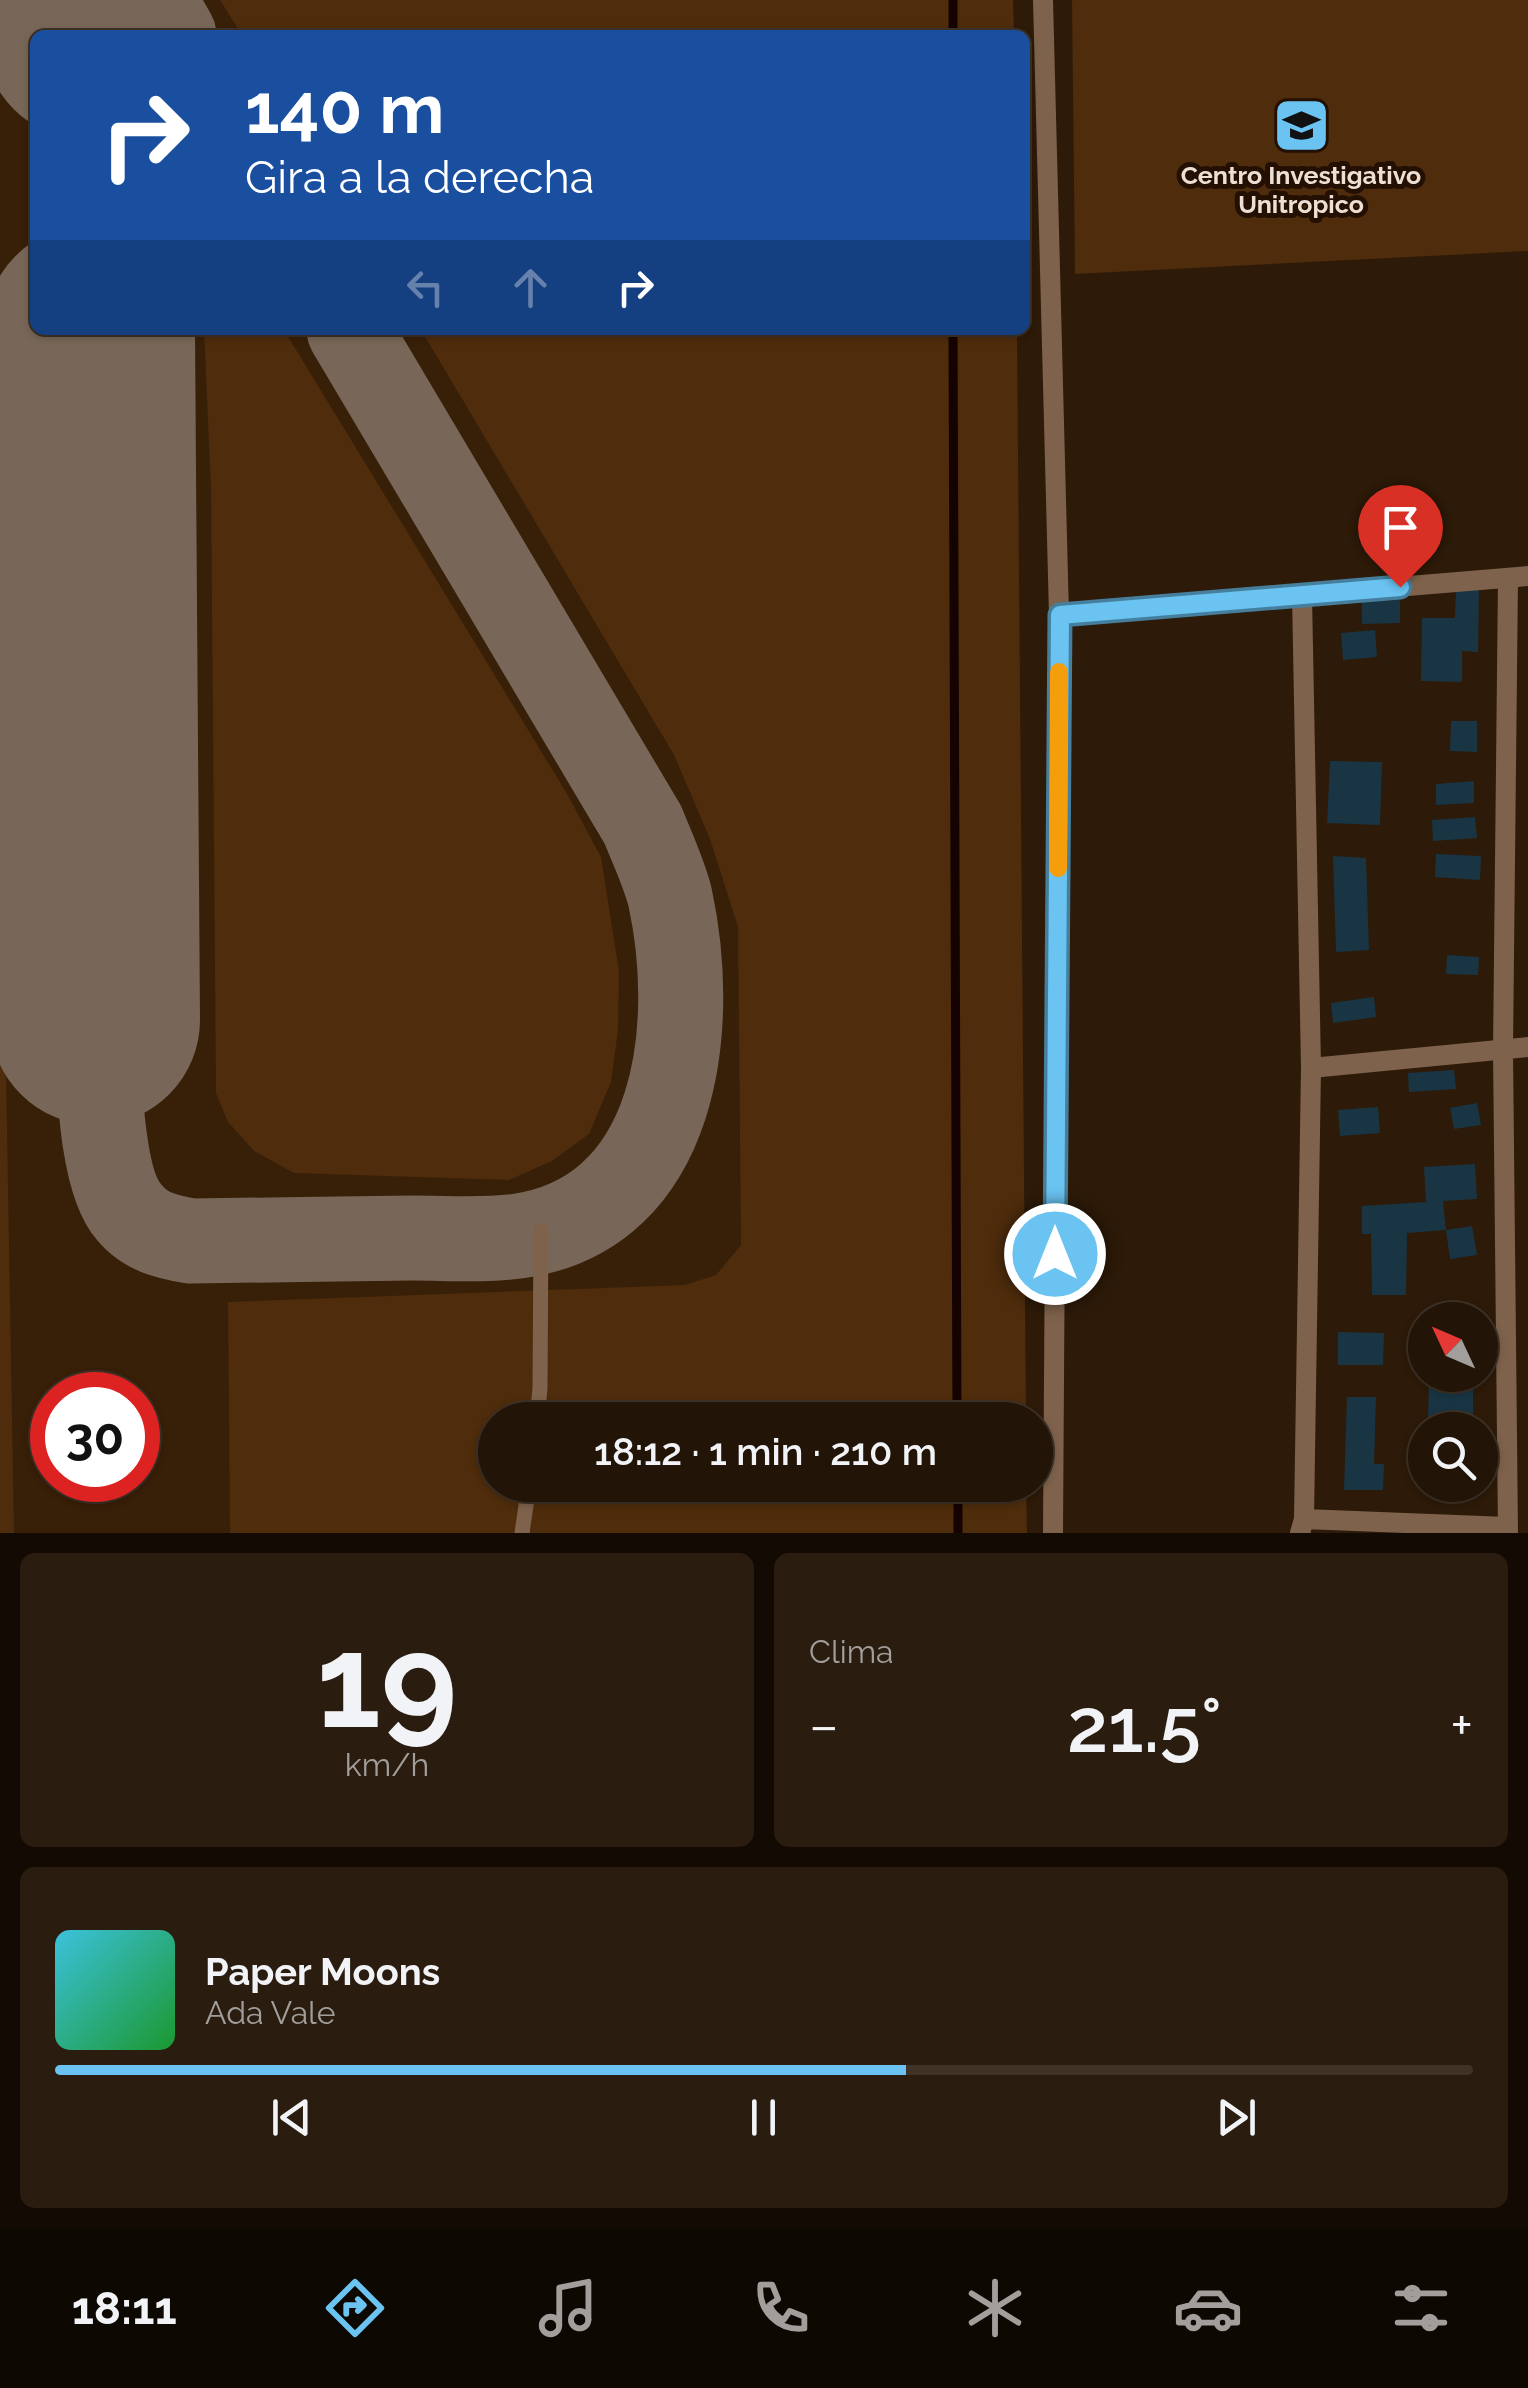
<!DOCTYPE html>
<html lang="es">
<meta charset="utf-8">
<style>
body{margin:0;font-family:Raleway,sans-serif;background:#2a1d10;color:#f1f3f6;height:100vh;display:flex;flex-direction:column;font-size:38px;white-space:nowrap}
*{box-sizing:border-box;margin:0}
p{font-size:32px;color:#a29e9b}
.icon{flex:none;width:55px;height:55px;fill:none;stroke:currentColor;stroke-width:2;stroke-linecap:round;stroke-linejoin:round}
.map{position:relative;height:1533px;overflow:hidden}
.sheet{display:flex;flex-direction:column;gap:20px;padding:20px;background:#130b03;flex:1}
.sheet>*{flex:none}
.top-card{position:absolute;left:30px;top:30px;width:1000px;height:305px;border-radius:15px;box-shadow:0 2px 8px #0004,0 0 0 2px #3f3328;background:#1a4fa0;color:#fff;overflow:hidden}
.needle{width:65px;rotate:314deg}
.tools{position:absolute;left:1408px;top:1302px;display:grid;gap:20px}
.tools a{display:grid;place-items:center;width:90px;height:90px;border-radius:50%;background:#221406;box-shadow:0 2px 8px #0004,0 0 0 2px #3f3328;font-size:50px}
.speed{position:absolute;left:30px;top:1372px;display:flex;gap:20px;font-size:50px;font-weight:700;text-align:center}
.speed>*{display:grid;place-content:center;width:130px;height:130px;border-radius:50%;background:#221406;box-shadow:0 2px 8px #0004,0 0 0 2px #3f3328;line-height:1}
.speed .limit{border:15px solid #d22;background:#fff;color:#111}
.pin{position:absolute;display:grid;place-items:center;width:85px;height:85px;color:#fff;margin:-102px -42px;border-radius:50% 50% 50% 0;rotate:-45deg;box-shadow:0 0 10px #0007}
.pin .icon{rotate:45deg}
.me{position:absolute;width:110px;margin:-55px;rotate:0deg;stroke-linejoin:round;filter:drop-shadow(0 0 8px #0008)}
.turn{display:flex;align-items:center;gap:35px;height:210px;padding:0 50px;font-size:45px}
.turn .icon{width:130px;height:130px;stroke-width:2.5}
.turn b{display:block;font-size:70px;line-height:85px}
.lanes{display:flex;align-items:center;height:95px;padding:0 50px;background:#0003;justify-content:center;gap:50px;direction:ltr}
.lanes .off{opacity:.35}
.big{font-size:75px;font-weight:600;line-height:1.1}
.sheet .widget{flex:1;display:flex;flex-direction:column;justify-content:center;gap:15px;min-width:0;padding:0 35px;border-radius:15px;background:#2a1d10}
.sheet .dial{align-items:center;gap:0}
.dial b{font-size:130px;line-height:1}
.song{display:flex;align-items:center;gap:30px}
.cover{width:120px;height:120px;border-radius:15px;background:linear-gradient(135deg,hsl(190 70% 55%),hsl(130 70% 35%))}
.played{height:10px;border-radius:5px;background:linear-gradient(90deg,#6ac3f1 60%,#3f3328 60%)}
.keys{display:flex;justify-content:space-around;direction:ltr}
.heat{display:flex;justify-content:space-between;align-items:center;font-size:55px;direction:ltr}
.sheet .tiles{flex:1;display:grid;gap:20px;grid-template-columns:1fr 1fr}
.widget:last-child{grid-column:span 2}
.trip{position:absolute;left:478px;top:1402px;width:575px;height:100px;border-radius:50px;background:#221406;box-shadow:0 2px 8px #0004,0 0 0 2px #3f3328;font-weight:600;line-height:100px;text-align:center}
.dock{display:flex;height:160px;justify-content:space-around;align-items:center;background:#0e0802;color:#a29e9b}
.dock .icon{width:70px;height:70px}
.dock .selected{color:#6ac3f1}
.dock b{font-size:45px;color:#f1f3f6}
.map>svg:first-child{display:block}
.built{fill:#381f07;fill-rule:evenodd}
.green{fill:#4e2c0c}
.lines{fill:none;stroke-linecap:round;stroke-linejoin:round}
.stream{stroke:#140300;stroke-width:9}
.taxiway{stroke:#786758;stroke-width:85}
.runway{stroke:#786758;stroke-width:210}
.building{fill:#193543}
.lane{stroke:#7e624b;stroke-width:15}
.street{stroke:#7e624b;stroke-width:20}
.route-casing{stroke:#457f9d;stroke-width:25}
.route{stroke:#6ac3f1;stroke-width:18}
.slow{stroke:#f59e0b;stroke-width:18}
.labels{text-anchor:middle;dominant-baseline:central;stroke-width:10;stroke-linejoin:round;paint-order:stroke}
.poi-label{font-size:25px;font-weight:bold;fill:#eddfd4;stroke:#231002}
</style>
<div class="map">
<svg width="1528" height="1533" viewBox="0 0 1528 1533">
<rect width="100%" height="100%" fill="#2d1a08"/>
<path class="built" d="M0 0H1013L1014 35H35V330H1017L1026 1420H495V1485H1026L1027 1533H0ZM52 1395H138V1480H52Z"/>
<path class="green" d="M220 0H1013L1014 35H242Z
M1072 0H1528V251L1075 274Z
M204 330H284L566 792 601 857 619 971 618 1030 611 1082 589 1134 552 1161 509 1180 294 1173 254 1151 228 1122 216 1093 211 489Z
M421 330H1017L1026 1420H495V1485H1026L1027 1533H230L228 1302 685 1285 716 1275 741 1245 738 927 710 839 674 755Z
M0 721 14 1533H0Z"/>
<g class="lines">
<path class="stream" d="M953 0V35
M953 330 957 1420
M958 1485V1533"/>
<path class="taxiway" d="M154 0 174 35
M95 1020C99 1066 99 1178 129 1212 145 1232 167 1237 191 1241 265 1240 338 1239 412 1238 447 1238 485 1241 519 1236 679 1213 698 1025 670 897 664 873 652 848 643 825L349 330"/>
<path class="runway" d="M88 0V35
M90 330 95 1020"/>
</g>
<path class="building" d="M1456 588H1479L1478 652 1462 651V682L1421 681 1422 618H1455Z
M1400 600V623L1362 624V601Z
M1375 630 1377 657 1343 660 1341 633Z
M1451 721H1477V752L1450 751Z
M1330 761 1382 762 1380 825 1327 823Z
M1474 781V803L1436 805V784Z
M1475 817 1477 838 1433 841 1432 820Z
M1436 854 1481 856 1480 880 1435 877Z
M1333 856 1366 858 1369 950 1336 952Z
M1447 955 1479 957 1478 975 1446 974Z
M1374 997 1376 1017 1333 1023 1331 1003Z
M1454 1070 1456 1089 1409 1092 1408 1073Z
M1477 1103 1481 1125 1454 1129 1450 1108Z
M1378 1107 1380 1133 1340 1136 1338 1110Z
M1475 1164 1477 1199 1443 1201 1446 1230 1407 1233 1406 1295H1372L1371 1234H1362V1206L1426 1202 1424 1167Z
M1472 1226 1477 1255 1450 1259 1446 1230Z
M1338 1332 1384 1333 1383 1365H1338Z
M1429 1375H1473V1423H1428Z
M1347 1397H1376L1374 1464H1384L1383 1490H1344Z"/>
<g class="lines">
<path class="lane" d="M537 1420 540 1388 541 1230
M522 1533 529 1485"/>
<path class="street" d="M1043 0 1059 615 1053 1533
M1059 615 1528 576
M1311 1068 1528 1047
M1304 1519 1507 1527
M1300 1533 1304 1519 1311 1068 1302 595
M1508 1533 1503 1050 1508 578"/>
</g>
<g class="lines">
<defs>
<path id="route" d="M1055 1254 1060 615 1400 587"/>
</defs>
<use href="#route" class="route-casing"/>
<use href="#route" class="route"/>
<path class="slow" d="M1058 868 1059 672"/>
</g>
<defs>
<symbol id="university-square" viewBox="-11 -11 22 22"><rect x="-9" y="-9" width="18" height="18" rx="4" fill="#6ac3f1" stroke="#231002"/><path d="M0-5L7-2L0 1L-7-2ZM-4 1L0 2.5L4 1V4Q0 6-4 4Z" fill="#111"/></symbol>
</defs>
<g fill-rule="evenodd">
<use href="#university-square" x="1270" y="94" width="63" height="63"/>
</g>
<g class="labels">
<g class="poi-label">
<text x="1301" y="175">Centro Investigativo<tspan x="1301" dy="29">Unitropico</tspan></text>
</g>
</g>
</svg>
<div class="tools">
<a><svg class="needle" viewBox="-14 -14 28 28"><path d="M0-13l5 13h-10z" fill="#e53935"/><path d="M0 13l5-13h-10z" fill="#a29e9b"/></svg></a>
<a><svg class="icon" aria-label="search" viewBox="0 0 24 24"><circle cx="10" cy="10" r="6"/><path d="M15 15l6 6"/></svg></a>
</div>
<div class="speed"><div class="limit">30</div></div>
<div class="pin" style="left:1400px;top:587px;background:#d93025"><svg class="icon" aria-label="arrive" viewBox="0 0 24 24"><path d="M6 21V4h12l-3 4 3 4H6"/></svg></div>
<svg class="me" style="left:1055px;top:1254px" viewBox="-20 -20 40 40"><circle r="17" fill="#6ac3f1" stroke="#fff" stroke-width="3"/><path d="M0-11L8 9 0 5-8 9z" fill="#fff"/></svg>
<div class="trip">18:12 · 1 min · 210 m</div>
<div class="top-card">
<div class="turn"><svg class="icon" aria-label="right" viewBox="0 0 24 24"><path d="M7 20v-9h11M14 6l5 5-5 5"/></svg><div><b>140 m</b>Gira a la derecha</div></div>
<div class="lanes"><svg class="icon off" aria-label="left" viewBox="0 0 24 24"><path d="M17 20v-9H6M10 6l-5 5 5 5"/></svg><svg class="icon off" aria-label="ahead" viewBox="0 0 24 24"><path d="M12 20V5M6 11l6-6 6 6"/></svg><svg class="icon" aria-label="right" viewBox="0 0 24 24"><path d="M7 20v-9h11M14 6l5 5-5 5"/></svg></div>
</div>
</div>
<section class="sheet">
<div class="tiles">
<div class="widget dial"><b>19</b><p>km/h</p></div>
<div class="widget"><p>Clima</p>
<div class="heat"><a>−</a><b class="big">21.5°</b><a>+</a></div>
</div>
<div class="widget">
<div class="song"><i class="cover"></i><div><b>Paper Moons</b><p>Ada Vale</p></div></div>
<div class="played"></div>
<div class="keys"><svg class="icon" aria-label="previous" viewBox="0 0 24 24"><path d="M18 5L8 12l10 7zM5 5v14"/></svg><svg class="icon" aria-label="pause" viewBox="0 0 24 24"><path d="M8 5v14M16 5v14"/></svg><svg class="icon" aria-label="next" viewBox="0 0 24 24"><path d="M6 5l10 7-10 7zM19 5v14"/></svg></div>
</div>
</div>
</section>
<nav class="dock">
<b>18:11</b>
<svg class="icon selected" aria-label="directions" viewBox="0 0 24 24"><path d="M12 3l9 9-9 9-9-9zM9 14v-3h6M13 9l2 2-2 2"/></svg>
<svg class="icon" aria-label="music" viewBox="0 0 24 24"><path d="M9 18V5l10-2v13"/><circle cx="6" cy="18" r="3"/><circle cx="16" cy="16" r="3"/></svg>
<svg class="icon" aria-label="phone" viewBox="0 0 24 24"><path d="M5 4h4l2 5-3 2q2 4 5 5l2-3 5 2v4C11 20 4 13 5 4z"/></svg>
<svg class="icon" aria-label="climate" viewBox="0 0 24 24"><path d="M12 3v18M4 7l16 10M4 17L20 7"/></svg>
<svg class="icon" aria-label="car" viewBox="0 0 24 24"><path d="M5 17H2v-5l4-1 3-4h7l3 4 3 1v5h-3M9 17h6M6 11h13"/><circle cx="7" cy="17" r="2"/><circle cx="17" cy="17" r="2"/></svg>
<svg class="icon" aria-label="filters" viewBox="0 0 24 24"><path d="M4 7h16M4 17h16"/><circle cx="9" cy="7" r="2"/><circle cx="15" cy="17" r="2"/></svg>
</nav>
